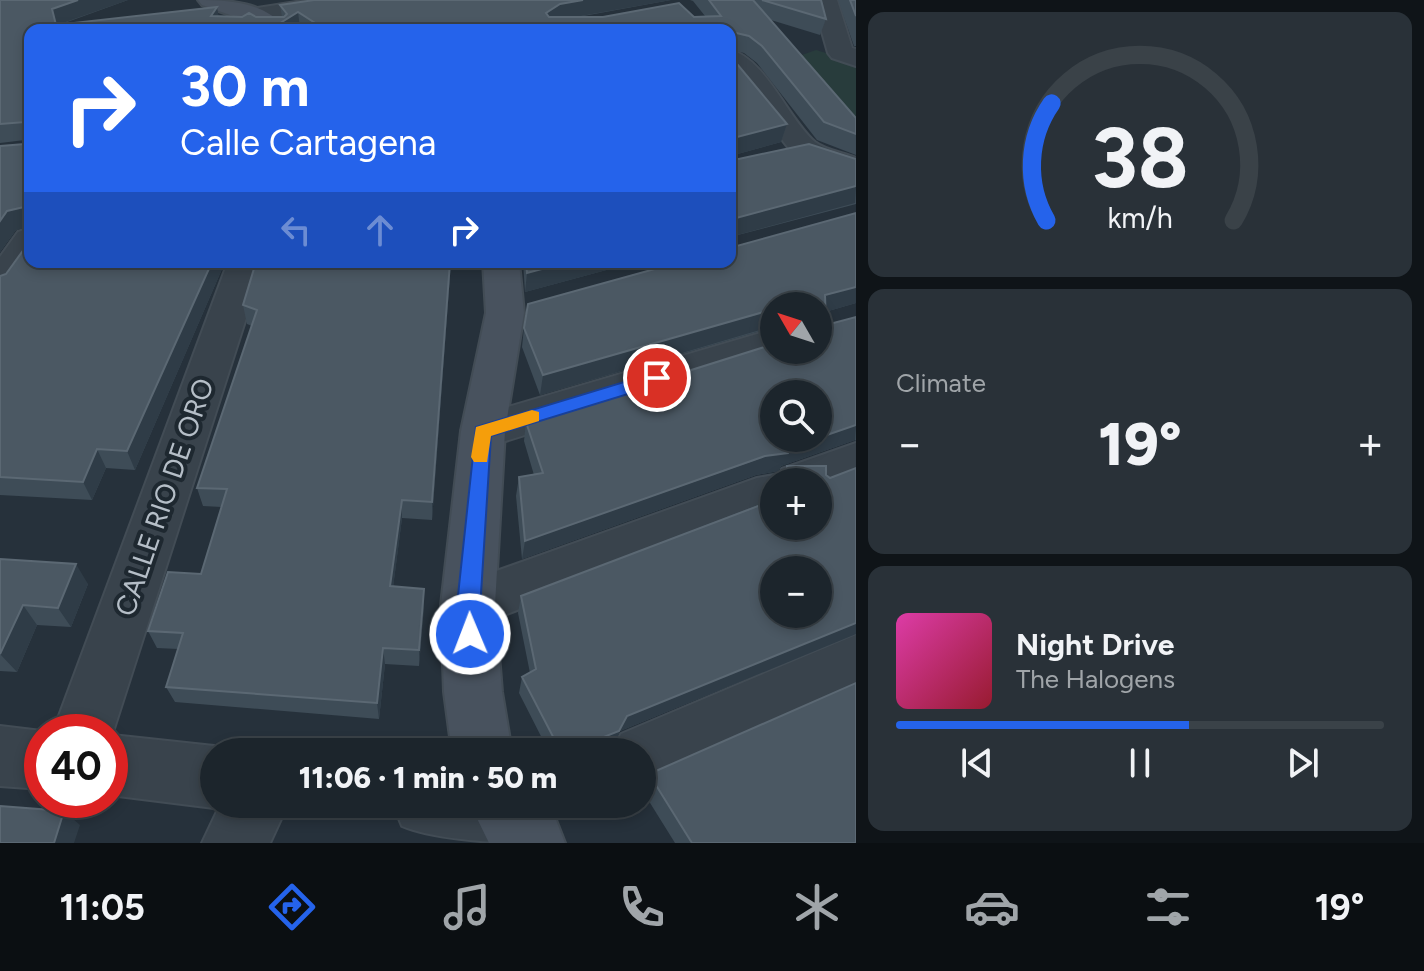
<!DOCTYPE html>
<meta charset="utf-8">
<style>
body{margin:0;font-family:Figtree,sans-serif;background:#293138;color:#f1f3f6;height:100vh;display:flex;flex-direction:column;font-size:30px;white-space:nowrap}
*{box-sizing:border-box;margin:0}
p{font-size:26px;color:#a0a5a9}
.icon{flex:none;width:44px;height:44px;fill:none;stroke:currentColor;stroke-width:2;stroke-linecap:round;stroke-linejoin:round}
.map{position:relative;flex:1;overflow:hidden}
.details{display:flex;flex-direction:column;gap:12px;padding:12px;background:#0f1418;width:568px}
.details>*{flex:none}
.hud{position:absolute;left:24px;top:24px;width:712px;height:244px;border-radius:16px;box-shadow:0 4px 12px #0003,0 0 0 2px #3a4248;background:#2563eb;color:#fff;overflow:hidden}
.needle{width:52px;rotate:309deg}
.tools{position:absolute;left:760px;top:292px;display:grid;gap:16px}
.tools a{display:grid;place-items:center;width:72px;height:72px;border-radius:50%;background:#1c252c;box-shadow:0 4px 12px #0003,0 0 0 2px #3a4248;font-size:40px}
.speed{position:absolute;left:24px;top:714px;display:flex;gap:16px;font-size:40px;font-weight:700;text-align:center}
.speed>*{display:grid;place-content:center;width:104px;height:104px;border-radius:50%;background:#1c252c;box-shadow:0 4px 12px #0003,0 0 0 2px #3a4248;line-height:1}
.speed .limit{border:12px solid #d22;background:#fff;color:#111}
.pin{position:absolute;display:grid;place-items:center;width:68px;height:68px;color:#fff;margin:-34px;border:4px solid #fff;border-radius:50%;box-shadow:0 2px 8px #0007}
.me{position:absolute;width:88px;margin:-44px;rotate:359deg;stroke-linejoin:round;filter:drop-shadow(0 0 6px #0008)}
.turn{display:flex;align-items:center;gap:28px;height:168px;padding:0 24px;font-size:36px}
.turn .icon{width:104px;height:104px;stroke-width:2.5}
.turn b{display:block;font-size:56px;line-height:68px}
.lanes{display:flex;align-items:center;height:76px;padding:0 24px;background:#0003;justify-content:center;gap:40px;direction:ltr}
.lanes .off{opacity:.35}
.big{font-size:60px;font-weight:800;line-height:1.1}
.details .card{flex:1;display:flex;flex-direction:column;justify-content:center;gap:12px;min-width:0;padding:0 28px;border-radius:16px;background:#293138}
.details .dial{align-items:center;gap:0}
.dial svg{height:208px;overflow:visible;fill:none;stroke:#3a4248;stroke-width:7;stroke-linecap:round;text-anchor:middle}
.dial text{fill:#f1f3f6;stroke:none}
.song{display:flex;align-items:center;gap:24px}
.cover{width:96px;height:96px;border-radius:12px;background:linear-gradient(135deg,hsl(320 70% 55%),hsl(350 70% 35%))}
.played{height:8px;border-radius:4px;background:linear-gradient(90deg,#2563eb 60%,#3a4248 60%)}
.keys{display:flex;justify-content:space-around;direction:ltr}
.heat{display:flex;justify-content:space-between;align-items:center;font-size:44px;direction:ltr}
.trip{position:absolute;left:200px;top:738px;width:456px;height:80px;border-radius:40px;background:#1c252c;box-shadow:0 4px 12px #0003,0 0 0 2px #3a4248;font-weight:800;line-height:80px;text-align:center}
.tabs{display:flex;height:128px;justify-content:space-around;align-items:center;background:#0b0f12;color:#a0a5a9}
.tabs .icon{width:56px;height:56px}
.tabs .active{color:#2563eb}
.tabs b{font-size:36px;color:#f1f3f6}
main{display:flex;flex:1;min-height:0}
.map>svg:first-child{display:block}
.green{fill:#283c3c}
.lines{fill:none;stroke-linecap:round;stroke-linejoin:round}
.street-casing{stroke:#424c55;stroke-width:4}
.secondary-casing{stroke:#424c55;stroke-width:4}
.street{fill:#39434c;fill-rule:evenodd}
.secondary{fill:#48525e;fill-rule:evenodd}
.wall{fill:#3e4c57}
.shaded-wall{fill:#2f3c47}
.building{fill:#4b5863;stroke:#5b6873;stroke-width:2;fill-rule:evenodd}
.route{fill:#2563eb;stroke:#184099;stroke-width:2}
.slow{fill:#f59e0b}
.labels{text-anchor:middle;dominant-baseline:central;stroke-width:8;stroke-linejoin:round;paint-order:stroke}
.street-label{font-size:28px;fill:#b5bec7;stroke:#1e2830}
</style>
<main>
<div class="map">
<svg width="856" height="843" viewBox="0 0 856 843">
<rect width="100%" height="100%" fill="#26313b"/>
<path class="green" d="M816 50 856 62V136L782 62Z"/>
<g class="lines">
<defs>
<path id="street" d="M309 0H371L359 7 259 21 245 30H216L244 10Z
M813 0H837L852 48 856 49V66L832 58 828 53Z
M730 50C766 59 788 119 815 142 825 150 844 153 856 158V178L794 155 730 73Z
M30 228 33 262 13 292 0 296V257L18 232Z
M228 262H264L112 735 214 746 228 752H214V804H288L270 843H202L220 805 214 808 110 795V732H53Z
M774 329V350H790L788 353 483 448 467 443 461 431 467 419Z
M856 443V480L818 494V482H774V511L468 629 449 622 441 605 449 588 757 478 780 474 782 469Z
M856 635V689L642 785V752H613L621 734Z
M0 726 50 732H42V789L0 786Z
M393 804H561L552 826C541 831 530 838 518 842 488 843 430 838 402 826Z"/>
<path id="secondary" d="M198 0C229 0 267 2 286 30H258L244 20 202 5Z
M483 262H519L524 313 505 431 495 605 502 692 512 752H452L444 692 441 605 461 431 486 313Z
M470 804H540L556 820 565 843H489Z"/>
</defs>
<use href="#street" class="street-casing"/>
<use href="#secondary" class="secondary-casing"/>
<use href="#street" class="street"/>
<use href="#secondary" class="secondary"/>
</g>
<path class="wall" d="M0 0H128L59 25 219 16 282 17 280 5 314 0H671L578 17H694L705 16 693 1 690 0H821L826 19 820 35 771 20 856 118V155L817 140 757 63 744 53 732 50V58L787 124 781 142 734 155V160L856 159V204L734 236 733 243 737 246 856 213V303L825 312 826 325 856 317V441L855 440 781 466 778 471 756 475 522 559 516 496 519 477 534 475 524 441 526 422 818 350V306H774V327L540 395 522 347 524 328 730 262V30H302L300 28 30 30V262H225L135 470 106 468 92 500 0 495V276L6 274 27 245 25 227 16 230 0 252V146L25 144V140L0 143Z
M838 0H856V46H854Z
M256 262H451L432 520 402 518 393 587 424 606 419 666 385 664 379 719 175 702 166 687 178 649 157 648 148 631 201 574 222 507 203 506 197 488 252 326 247 324 243 305Z
M523 262H636L525 292Z
M787 466 826 475 830 478 856 468V634L620 731 612 746 597 752H549L519 693 522 677 530 673 518 613 521 596 818 482H779Z
M0 559 88 584 71 627 37 625 17 672 0 671Z
M649 774 856 843H675L642 790V785Z"/>
<path class="shaded-wall" d="M78 0H128L57 25V30L52 9Z
M583 0H671L558 20 544 29 546 13 560 4Z
M217 7 220 23 211 16Z
M298 12 300 28 298 30H269Z
M787 124 781 142 730 156 733 138Z
M856 186 855 203 730 237 736 218Z
M24 207 30 226 16 230 0 252V221L7 211Z
M212 262H225L135 470 127 451Z
M450 262 451 263 432 520V502Z
M568 262H636L525 292 527 273Z
M856 287V303L818 314 825 295Z
M774 309 773 326 540 395 543 375Z
M856 425 855 440 781 466 778 471 756 475 522 559 525 541Z
M97 449 106 468 92 500 83 482Z
M402 500V518L391 604 390 586Z
M76 564 88 584 71 627 58 608Z
M424 589V606L419 666V650Z
M23 605 37 625 17 672 0 654Z
M856 623V634L620 731 612 746 597 752H566L627 716Z
M383 648 385 664 379 719 377 703Z
M64 811 80 825 74 843H54Z"/>
<path class="building" d="M0 0H78L52 9 56 25 217 7 211 16 242 17 249 13 256 17H284L287 14 280 5 314 0H583L560 4 546 13 549 17H603L679 3 694 17 721 16 709 0H753L856 118V134L824 122 762 46 749 36 732 32V58L787 124 733 138 734 160 809 144 856 159V186L736 218 733 243 737 246 856 213V287L825 295 826 325 856 317V425L818 438V394H774V438H818L791 447 788 453 765 456 525 541 519 477 543 473 526 422 774 344V350H818V306H774V309L543 375 524 328 528 304 680 262H730V30H326L298 12 269 30H30V262H212L127 451 97 449 83 482 0 477V276L6 274 27 245 24 207 7 211 0 221V146L25 144V122L0 124Z
M762 0H821L826 19Z
M850 0H856V16Z
M256 262H450L432 502 402 500 390 586 424 589 419 650 383 648 377 703 166 687 183 633 148 631 168 572 201 574 227 489 197 488 257 310 243 305Z
M526 262H568L527 273Z
M787 466H826V475L830 478 856 468V623L627 716 619 731 566 752H561L522 677 536 669 521 596 774 500V526H818V482H786ZM774 570H818V614H774Z
M0 559 76 564 58 608 23 605 0 654Z
M856 683V843H692L649 774Z
M0 806 64 811 54 843H0Z"/>
<path class="route" d="M657 372 666 378 664 383 491 436 478 641 470 644 462 641 457 605 476 427Z"/>
<path class="slow" d="M532 410 539 412V421L491 436 487 462H474L471 457 476 427Z"/>
<g class="labels">
<g class="street-label">
<text transform="translate(164 497) rotate(-71)">CALLE RIO DE ORO</text>
</g>
</g>
</svg>
<div class="tools">
<a><svg class="needle" viewBox="-14 -14 28 28"><path d="M0-13l5 13h-10z" fill="#e53935"/><path d="M0 13l5-13h-10z" fill="#a0a5a9"/></svg></a>
<a><svg class="icon" aria-label="search" viewBox="0 0 24 24"><circle cx="10" cy="10" r="6"/><path d="M15 15l6 6"/></svg></a>
<a>+</a>
<a>−</a>
</div>
<div class="speed"><div class="limit">40</div></div>
<div class="pin" style="left:657px;top:378px;background:#d93025"><svg class="icon" aria-label="arrive" viewBox="0 0 24 24"><path d="M6 21V4h12l-3 4 3 4H6"/></svg></div>
<svg class="me" style="left:470px;top:634px" viewBox="-20 -20 40 40"><circle r="17" fill="#2563eb" stroke="#fff" stroke-width="3"/><path d="M0-11L8 9 0 5-8 9z" fill="#fff"/></svg>
<div class="trip">11:06 · 1 min · 50 m</div>
<div class="hud">
<div class="turn"><svg class="icon" aria-label="right" viewBox="0 0 24 24"><path d="M7 20v-9h11M14 6l5 5-5 5"/></svg><div><b>30 m</b>Calle Cartagena</div></div>
<div class="lanes"><svg class="icon off" aria-label="left" viewBox="0 0 24 24"><path d="M17 20v-9H6M10 6l-5 5 5 5"/></svg><svg class="icon off" aria-label="ahead" viewBox="0 0 24 24"><path d="M12 20V5M6 11l6-6 6 6"/></svg><svg class="icon" aria-label="right" viewBox="0 0 24 24"><path d="M7 20v-9h11M14 6l5 5-5 5"/></svg></div>
</div>
</div>
<section class="details">
<div class="card dial"><svg viewBox="0 0 100 80">
<path d="M14 69A42 42 0 1 1 86 69"/>
<path d="M14 69A42 42 0 0 1 16 24" stroke="#2563eb"/>
<text x="50" y="56" font-size="32" font-weight="700">38</text>
<text x="50" y="72" font-size="11">km/h</text>
</svg></div>
<div class="card"><p>Climate</p>
<div class="heat"><a>−</a><b class="big">19°</b><a>+</a></div>
</div>
<div class="card">
<div class="song"><i class="cover"></i><div><b>Night Drive</b><p>The Halogens</p></div></div>
<div class="played"></div>
<div class="keys"><svg class="icon" aria-label="previous" viewBox="0 0 24 24"><path d="M18 5L8 12l10 7zM5 5v14"/></svg><svg class="icon" aria-label="pause" viewBox="0 0 24 24"><path d="M8 5v14M16 5v14"/></svg><svg class="icon" aria-label="next" viewBox="0 0 24 24"><path d="M6 5l10 7-10 7zM19 5v14"/></svg></div>
</div>
</section>
</main>
<nav class="tabs">
<b>11:05</b>
<svg class="icon active" aria-label="directions" viewBox="0 0 24 24"><path d="M12 3l9 9-9 9-9-9zM9 14v-3h6M13 9l2 2-2 2"/></svg>
<svg class="icon" aria-label="music" viewBox="0 0 24 24"><path d="M9 18V5l10-2v13"/><circle cx="6" cy="18" r="3"/><circle cx="16" cy="16" r="3"/></svg>
<svg class="icon" aria-label="phone" viewBox="0 0 24 24"><path d="M5 4h4l2 5-3 2q2 4 5 5l2-3 5 2v4C11 20 4 13 5 4z"/></svg>
<svg class="icon" aria-label="climate" viewBox="0 0 24 24"><path d="M12 3v18M4 7l16 10M4 17L20 7"/></svg>
<svg class="icon" aria-label="car" viewBox="0 0 24 24"><path d="M5 17H2v-5l4-1 3-4h7l3 4 3 1v5h-3M9 17h6M6 11h13"/><circle cx="7" cy="17" r="2"/><circle cx="17" cy="17" r="2"/></svg>
<svg class="icon" aria-label="filters" viewBox="0 0 24 24"><path d="M4 7h16M4 17h16"/><circle cx="9" cy="7" r="2"/><circle cx="15" cy="17" r="2"/></svg>
<b>19°</b>
</nav>
